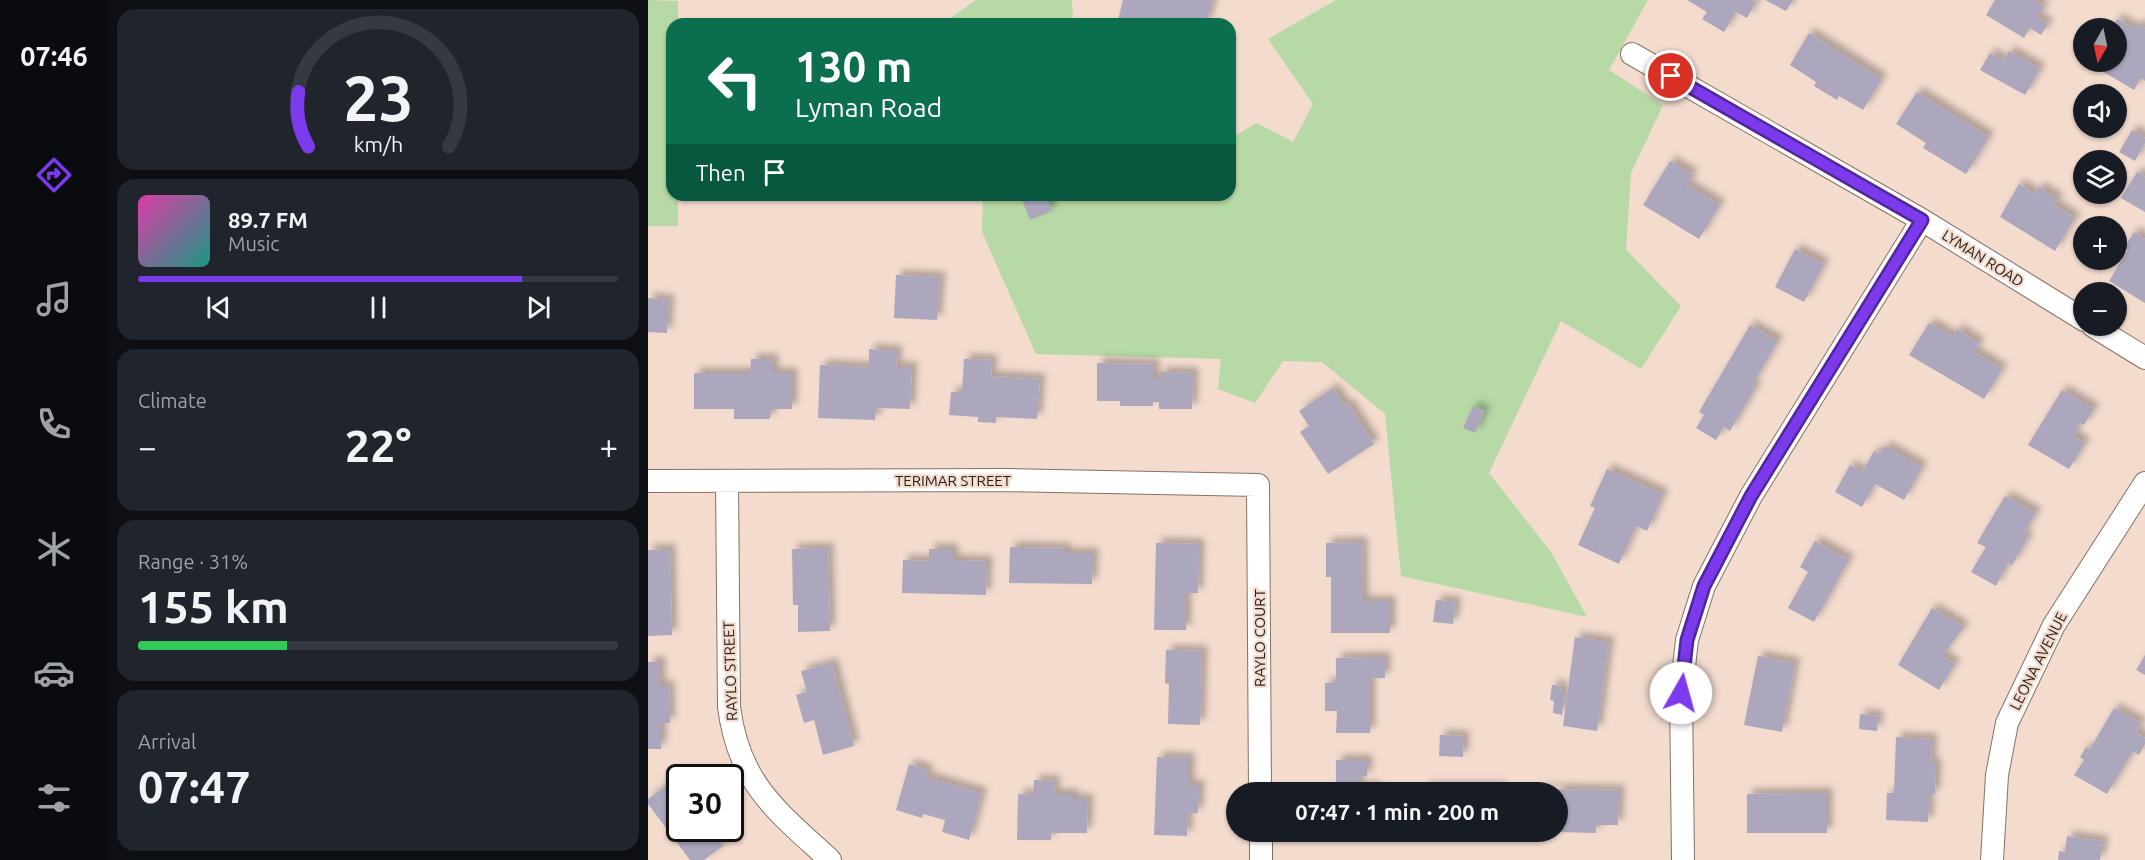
<!DOCTYPE html>
<meta charset="utf-8">
<style>
body{margin:0;font-family:Ubuntu,sans-serif;background:#20242c;color:#f1f3f6;height:100vh;display:flex;flex-direction:column;font-size:22px;white-space:nowrap}
*{box-sizing:border-box;margin:0}
p{font-size:20px;color:#9ea1a6}
.icon{flex:none;width:33px;height:33px;fill:none;stroke:currentColor;stroke-width:2;stroke-linecap:round;stroke-linejoin:round}
.map{position:relative;flex:1;overflow:hidden}
.sheet{display:flex;flex-direction:column;gap:9px;padding:9px;background:#0d0f14;width:540px}
.sheet>*{flex:none}
.top-card{position:absolute;left:18px;top:18px;width:570px;height:183px;border-radius:18px;box-shadow:0 2px 4px #0004;background:#0b6e4f;color:#fff;overflow:hidden}
.needle{width:39px;rotate:189deg}
.tools{position:absolute;left:1425px;top:18px;display:grid;gap:12px}
.tools a{display:grid;place-items:center;width:54px;height:54px;border-radius:50%;background:#171b24;box-shadow:0 2px 4px #0004;font-size:30px}
.speed{position:absolute;left:18px;top:764px;display:flex;gap:12px;font-size:30px;font-weight:700;text-align:center}
.speed>*{display:grid;place-content:center;width:78px;height:78px;border-radius:50%;background:#171b24;box-shadow:0 2px 4px #0004;line-height:1}
.speed .limit{border:3px solid #111;border-radius:9px;background:#fff;color:#111}
.pin{position:absolute;display:grid;place-items:center;width:51px;height:51px;color:#fff;margin:-26px;border:3px solid #fff;border-radius:50%;box-shadow:0 2px 6px #0007}
.me{position:absolute;width:66px;margin:-33px;rotate:7deg;stroke-linejoin:round;filter:drop-shadow(0 0 4px #0008)}
.turn{display:flex;align-items:center;gap:21px;height:126px;padding:0 30px;font-size:27px}
.turn .icon{width:78px;height:78px;stroke-width:2.5}
.turn b{display:block;font-size:42px;line-height:51px}
.then{display:flex;align-items:center;height:57px;padding:0 30px;background:#0003;gap:12px;font-size:22px}
.big{font-size:45px;font-weight:700;line-height:1.1}
.sheet .widget{flex:1;display:flex;flex-direction:column;justify-content:center;gap:9px;min-width:0;padding:0 21px;border-radius:18px;background:#20242c}
.sheet .dial{align-items:center;gap:0}
.dial svg{height:156px;overflow:visible;fill:none;stroke:#363941;stroke-width:7;stroke-linecap:round;text-anchor:middle}
.dial text{fill:#f1f3f6;stroke:none}
.song{display:flex;align-items:center;gap:18px}
.cover{width:72px;height:72px;border-radius:9px;background:linear-gradient(135deg,hsl(320 70% 55%),hsl(170 70% 35%))}
.played{height:6px;border-radius:3px;background:linear-gradient(90deg,#7c3aed 80%,#363941 80%)}
.keys{display:flex;justify-content:space-around;direction:ltr}
.heat{display:flex;justify-content:space-between;align-items:center;font-size:33px;direction:ltr}
.charge{height:9px;border-radius:4px;background:linear-gradient(90deg,#34c759 31%,#363941 0)}
.trip{position:absolute;left:578px;top:782px;width:342px;height:60px;border-radius:30px;background:#171b24;box-shadow:0 2px 4px #0004;font-weight:700;line-height:60px;text-align:center}
main{display:flex;flex:1;min-height:0}
.tab-bar{display:flex;flex-direction:column;width:108px;justify-content:space-around;align-items:center;background:#090b0e;color:#9ea1a6}
.tab-bar .icon{width:42px;height:42px}
.tab-bar .selected{color:#7c3aed}
.tab-bar b{font-size:27px;color:#f1f3f6}
.map>svg:first-child{display:block}
.green{fill:#b7d9a6}
.building{fill:#aca7bd;filter:url(#shadow)}
.lines{fill:none;stroke-linecap:round;stroke-linejoin:round}
.street-casing{stroke:#867164;stroke-width:24}
.street{stroke:#fff;stroke-width:22}
.route-casing{stroke:#51269a;stroke-width:15}
.route{stroke:#7c3aed;stroke-width:10}
.labels{text-anchor:middle;dominant-baseline:central;stroke-width:4.5;stroke-linejoin:round;paint-order:stroke}
.street-label{font-size:15px;fill:#271e19;stroke:#f3dbce}
</style>
<main>
<nav class="tab-bar">
<b>07:46</b>
<svg class="icon selected" aria-label="directions" viewBox="0 0 24 24"><path d="M12 3l9 9-9 9-9-9zM9 14v-3h6M13 9l2 2-2 2"/></svg>
<svg class="icon" aria-label="music" viewBox="0 0 24 24"><path d="M9 18V5l10-2v13"/><circle cx="6" cy="18" r="3"/><circle cx="16" cy="16" r="3"/></svg>
<svg class="icon" aria-label="phone" viewBox="0 0 24 24"><path d="M5 4h4l2 5-3 2q2 4 5 5l2-3 5 2v4C11 20 4 13 5 4z"/></svg>
<svg class="icon" aria-label="climate" viewBox="0 0 24 24"><path d="M12 3v18M4 7l16 10M4 17L20 7"/></svg>
<svg class="icon" aria-label="car" viewBox="0 0 24 24"><path d="M5 17H2v-5l4-1 3-4h7l3 4 3 1v5h-3M9 17h6M6 11h13"/><circle cx="7" cy="17" r="2"/><circle cx="17" cy="17" r="2"/></svg>
<svg class="icon" aria-label="filters" viewBox="0 0 24 24"><path d="M4 7h16M4 17h16"/><circle cx="9" cy="7" r="2"/><circle cx="15" cy="17" r="2"/></svg>
</nav>
<section class="sheet">
<div class="widget dial"><svg viewBox="0 0 100 80">
<path d="M14 69A42 42 0 1 1 86 69"/>
<path d="M14 69A42 42 0 0 1 9 41" stroke="#7c3aed"/>
<text x="50" y="56" font-size="32" font-weight="700">23</text>
<text x="50" y="72" font-size="11">km/h</text>
</svg></div>
<div class="widget">
<div class="song"><i class="cover"></i><div><b>89.7 FM</b><p>Music</p></div></div>
<div class="played"></div>
<div class="keys"><svg class="icon" aria-label="previous" viewBox="0 0 24 24"><path d="M18 5L8 12l10 7zM5 5v14"/></svg><svg class="icon" aria-label="pause" viewBox="0 0 24 24"><path d="M8 5v14M16 5v14"/></svg><svg class="icon" aria-label="next" viewBox="0 0 24 24"><path d="M6 5l10 7-10 7zM19 5v14"/></svg></div>
</div>
<div class="widget"><p>Climate</p>
<div class="heat"><a>−</a><b class="big">22°</b><a>+</a></div>
</div>
<div class="widget"><p>Range · 31%</p><b class="big">155 km</b><div class="charge"></div></div>
<div class="widget"><p>Arrival</p><b class="big">07:47</b></div>
</section>
<div class="map">
<svg width="1497" height="860" viewBox="0 0 1497 860">
<defs>
<filter id="shadow"><feDropShadow dx="5.5" dy="-5.5" stdDeviation="3" flood-color="#0004"/></filter>
</defs>
<rect width="100%" height="100%" fill="#f3dbce"/>
<path class="green" d="M0 0 30 1V24H24V195H30V226H0Z
M328 0H424L425 22 424 24H294Z
M688 0H1000L961 70 1015 105 983 173 978 250 1033 306 993 369 913 321 841 473 903 552 939 617 753 576 737 414 674 362 635 361 607 403 570 389 573 359 388 354 334 232 335 195H582V138L609 123 645 142 665 104 620 39Z"/>
<path class="building" d="M475 0H565L558 24H529L518 21 517 24H469Z
M1039 0H1104L1108 2 1099 18 1088 12 1076 32 1054 19 1059 12Z
M1117 0H1145L1138 11Z
M1347 0H1386L1396 6 1389 18 1400 24 1393 35 1382 28 1376 38 1338 15Z
M1469 19 1487 29 1491 24 1497 28V81L1493 78 1486 90 1449 68 1453 62H1468V28H1463Z
M1161 33 1234 79 1215 110 1191 96 1189 100 1166 86 1168 82 1142 65Z
M1361 51 1392 69 1377 95 1332 70 1342 53 1355 61Z
M1269 92 1341 137 1318 174 1275 148 1278 143 1248 124Z
M1484 130 1497 138V143L1487 161 1471 152Z
M1022 161 1045 175 1039 185 1072 205 1051 239 995 205Z
M1489 172 1497 177V212L1473 198Z
M1371 184 1386 194 1391 187 1410 199 1406 205 1427 218 1407 251 1352 217Z
M387 195H397L404 211 382 220 374 200Z
M1486 232 1497 239V303L1461 281 1480 250 1476 248Z
M1147 249 1176 264 1156 302 1127 287Z
M248 275 292 277 289 320 246 318Z
M0 298 21 300 19 333 0 332Z
M1281 323 1305 337 1309 329 1331 343 1326 352 1354 369 1336 399 1261 355Z
M1102 325 1130 341 1104 385 1108 387 1082 431 1076 427 1068 440 1048 428 1056 415 1051 412Z
M221 349 249 351 248 367H264L262 409 228 408 227 420 170 418 172 365 221 367Z
M103 359H125V373H144V409H123L122 419H86V409H46V373H102Z
M316 359 344 360 343 376 392 379 389 419 348 417V423L330 422V417L301 415 303 392H314Z
M449 363 506 364V378H513V372L545 373 544 409H511V402H505V406H472V401H449Z
M685 388 697 406 700 403 726 444 680 474 652 432 661 426 651 411Z
M1414 390 1446 409 1436 425 1432 423 1425 436 1437 443 1421 469 1380 445Z
M825 406 837 411 827 433 815 428Z
M1237 446 1274 467 1256 500 1227 484 1214 507 1187 492 1202 465 1214 472 1226 451 1232 454Z
M959 469 1015 494 999 531 988 526 971 564 930 545 947 508 942 506Z
M1357 496 1388 513 1375 535 1380 538 1364 565 1360 563 1348 586 1323 572 1338 547 1329 543Z
M1167 541 1201 560 1166 622 1140 608 1160 572 1152 567Z
M714 542 715 601H742V633H683V577H678V543Z
M508 543 551 544 550 593H538V630H506Z
M362 547 417 548V553H445L444 584 361 583Z
M180 548 182 631 150 632V605H145L144 549Z
M22 549 24 635 0 636V550Z
M281 549H305V560L339 561 338 595 254 593 255 560 281 561Z
M788 600 808 602 805 624 785 622Z
M1284 608 1316 627 1294 656 1307 664 1291 690 1250 665Z
M927 637 961 642 949 731 915 726Z
M518 650 554 651 552 725 520 724 521 684 517 683Z
M1497 655V675L1488 670Z
M1110 656 1147 663 1134 732 1096 725Z
M737 657V678H722V733H688L689 711H677V683H688V658Z
M0 662H12V686H21L22 723H13V749H0Z
M184 663 206 746 175 755 166 720 156 723 148 695 159 692 153 671Z
M904 685 914 686 913 693H917L914 715 905 713 906 701 902 700Z
M1466 708 1493 723 1488 732 1497 738V744L1491 755 1485 751 1459 794 1426 775 1436 760 1432 757 1438 747 1442 749Z
M1212 714 1230 716 1229 731 1211 729Z
M792 735 816 736 815 757 791 756Z
M1248 737 1284 739 1283 764H1288L1287 794H1281L1280 822 1238 820 1239 793H1246Z
M509 757 541 758V785H551L550 813H540L539 836 506 835Z
M688 760H719V776H711V787H728V792H688Z
M261 764 280 770 278 777 334 793 321 840 294 832 297 820 275 814 274 818 248 810Z
M26 780 32 788V828H61L75 846 56 860H42L0 804V799Z
M386 780 407 781 406 794H425V799H440L439 833H403V840H369L370 794 385 795Z
M776 787H852V792H776Z
M892 789 971 790 970 825H948V833L909 832V792H892Z
M1179 793V833H1099V794Z
M679 831H711V836H679Z
M776 831H806V835H776Z
M1419 836 1455 841 1452 860H1410L1411 851 1417 852Z"/>
<g class="lines">
<defs>
<path id="street" d="M984 54 1274 220 1436 320
M1445 326 1497 358
M0 481 360 480 610 485 612 792
M79 482 81 707C91 784 128 810 182 860
M613 831V860
M1035 860 1033 693 1039 640 1056 586 1103 496 1274 220
M1344 860 1349 775 1359 723 1406 625 1497 483"/>
</defs>
<use href="#street" class="street-casing"/>
<use href="#street" class="street"/>
</g>
<g class="lines">
<defs>
<path id="route" d="M1023 76 1274 220 1103 496 1056 586 1039 640 1033 693"/>
</defs>
<use href="#route" class="route-casing"/>
<use href="#route" class="route"/>
</g>
<g class="labels">
<g class="street-label">
<text transform="translate(1335 258) rotate(32)">LYMAN ROAD</text>
<text x="305" y="480">TERIMAR STREET</text>
<text transform="translate(611 638) rotate(-90)">RAYLO COURT</text>
<text transform="translate(1390 661) rotate(-63)">LEONA AVENUE</text>
<text transform="translate(82 671) rotate(-92)">RAYLO STREET</text>
</g>
</g>
</svg>
<div class="tools">
<a><svg class="needle" viewBox="-14 -14 28 28"><path d="M0-13l5 13h-10z" fill="#e53935"/><path d="M0 13l5-13h-10z" fill="#9ea1a6"/></svg></a>
<a><svg class="icon" aria-label="sound" viewBox="0 0 24 24"><path d="M4 9h4l5-4v14l-5-4H4zM17 9q2 3 0 6"/></svg></a>
<a><svg class="icon" aria-label="layers" viewBox="0 0 24 24"><path d="M12 4l9 5-9 5-9-5zM3 14l9 5 9-5"/></svg></a>
<a>+</a>
<a>−</a>
</div>
<div class="speed"><div class="limit">30</div></div>
<div class="pin" style="left:1023px;top:76px;background:#d93025"><svg class="icon" aria-label="arrive" viewBox="0 0 24 24"><path d="M6 21V4h12l-3 4 3 4H6"/></svg></div>
<svg class="me" style="left:1033px;top:693px" viewBox="-20 -20 40 40"><circle r="19" fill="#fff"/><path d="M0-13L10 11 0 6-10 11z" fill="#7c3aed"/></svg>
<div class="trip">07:47 · 1 min · 200 m</div>
<div class="top-card">
<div class="turn"><svg class="icon" aria-label="left" viewBox="0 0 24 24"><path d="M17 20v-9H6M10 6l-5 5 5 5"/></svg><div><b>130 m</b>Lyman Road</div></div>
<div class="then">Then<svg class="icon" aria-label="arrive" viewBox="0 0 24 24"><path d="M6 21V4h12l-3 4 3 4H6"/></svg></div>
</div>
</div>
</main>
